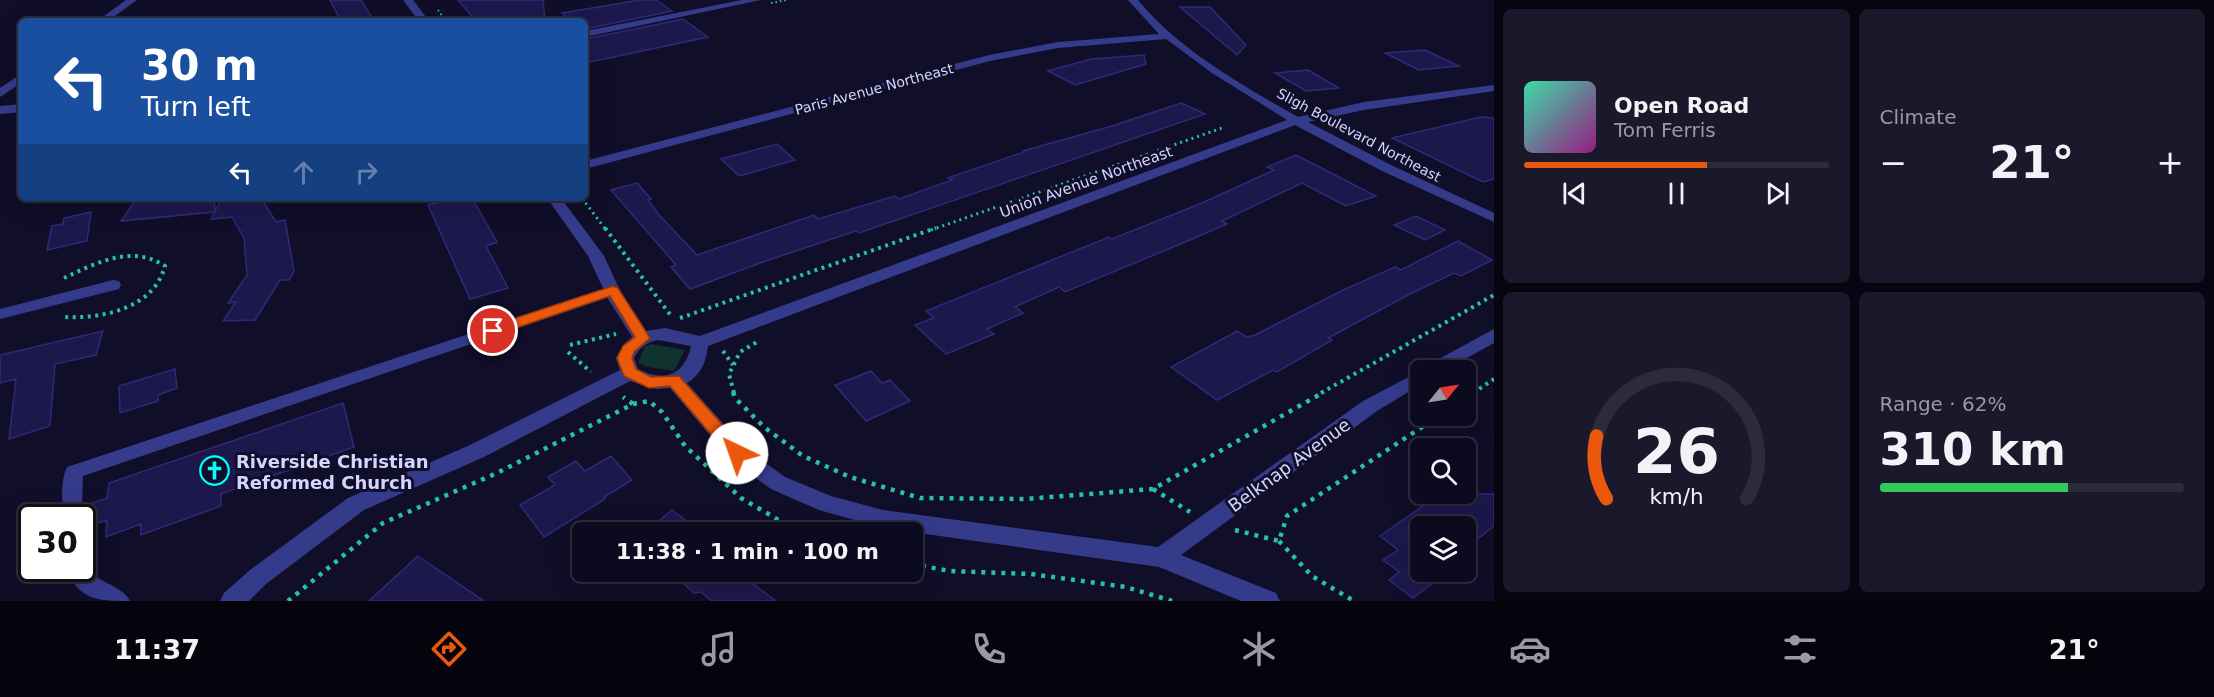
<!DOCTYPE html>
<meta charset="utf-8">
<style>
body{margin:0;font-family:"DejaVu Sans",sans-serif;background:#1a182b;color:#f1f3f6;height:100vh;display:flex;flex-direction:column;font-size:22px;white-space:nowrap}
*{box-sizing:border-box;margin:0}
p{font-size:20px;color:#9a9aa4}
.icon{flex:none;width:33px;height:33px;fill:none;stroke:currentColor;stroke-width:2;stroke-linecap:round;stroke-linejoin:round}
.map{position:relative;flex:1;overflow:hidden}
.panel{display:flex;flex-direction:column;gap:9px;padding:9px;background:#070610;width:720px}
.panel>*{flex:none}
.top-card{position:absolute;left:18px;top:18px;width:570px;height:183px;border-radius:9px;box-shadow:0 6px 24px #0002,0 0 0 2px #2c2b3c;background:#1a4fa0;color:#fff;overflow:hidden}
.needle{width:39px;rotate:60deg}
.fabs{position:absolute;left:1410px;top:360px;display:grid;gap:12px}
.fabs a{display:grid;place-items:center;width:66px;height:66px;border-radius:9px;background:#0c0a1e;box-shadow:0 6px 24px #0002,0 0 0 2px #2c2b3c;font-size:30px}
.speed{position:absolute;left:18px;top:504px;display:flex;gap:12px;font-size:30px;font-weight:700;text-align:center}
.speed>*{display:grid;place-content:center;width:78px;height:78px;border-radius:50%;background:#0c0a1e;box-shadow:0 6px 24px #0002,0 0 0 2px #2c2b3c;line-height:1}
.speed .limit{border:3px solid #111;border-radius:9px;background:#fff;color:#111}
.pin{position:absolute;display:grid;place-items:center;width:51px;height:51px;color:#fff;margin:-26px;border:3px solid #fff;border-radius:50%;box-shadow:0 2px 6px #0007}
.me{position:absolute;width:66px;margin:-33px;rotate:318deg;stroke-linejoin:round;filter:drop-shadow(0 0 4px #0008)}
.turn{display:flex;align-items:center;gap:21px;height:126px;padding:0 24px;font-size:27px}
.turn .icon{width:78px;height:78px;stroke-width:2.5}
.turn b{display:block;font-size:42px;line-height:51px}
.lanes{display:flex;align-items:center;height:57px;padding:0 24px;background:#0003;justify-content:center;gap:30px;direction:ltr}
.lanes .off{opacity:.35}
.big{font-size:45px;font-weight:600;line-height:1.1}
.panel .card{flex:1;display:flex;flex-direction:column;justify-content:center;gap:9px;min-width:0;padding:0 21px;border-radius:9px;background:#1a182b}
.panel .dial{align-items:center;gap:0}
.dial svg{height:156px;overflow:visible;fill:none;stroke:#2c2b3c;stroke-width:7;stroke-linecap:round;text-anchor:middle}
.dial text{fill:#f1f3f6;stroke:none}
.song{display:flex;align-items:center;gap:18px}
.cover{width:72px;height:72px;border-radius:9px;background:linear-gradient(135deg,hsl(160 70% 55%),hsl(310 70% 35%))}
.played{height:6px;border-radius:3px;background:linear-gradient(90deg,#ea580c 60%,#2c2b3c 60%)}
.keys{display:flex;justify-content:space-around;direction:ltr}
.heat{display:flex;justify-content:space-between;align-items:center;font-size:33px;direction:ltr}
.charge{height:9px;border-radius:4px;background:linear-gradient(90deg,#34c759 62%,#2c2b3c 0)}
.panel .tiles{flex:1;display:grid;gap:9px;grid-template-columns:repeat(2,1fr)}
.trip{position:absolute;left:572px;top:522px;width:351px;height:60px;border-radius:9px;background:#0c0a1e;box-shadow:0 6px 24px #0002,0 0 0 2px #2c2b3c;font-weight:600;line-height:60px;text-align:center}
.tab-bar{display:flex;height:96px;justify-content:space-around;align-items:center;background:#05040c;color:#9a9aa4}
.tab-bar .icon{width:42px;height:42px}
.tab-bar .on{color:#ea580c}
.tab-bar b{font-size:27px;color:#f1f3f6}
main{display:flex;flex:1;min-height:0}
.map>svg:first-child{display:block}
.green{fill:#10332e}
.building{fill:#1d184b;stroke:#302978;stroke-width:1.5}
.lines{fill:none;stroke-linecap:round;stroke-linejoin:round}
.path-far3{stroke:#26c2a8;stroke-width:2;stroke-dasharray:1.5 3;stroke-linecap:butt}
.path-far2{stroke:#26c2a8;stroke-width:3;stroke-dasharray:2 4;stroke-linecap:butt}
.path-far1{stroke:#26c2a8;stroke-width:4;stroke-dasharray:3 4.5;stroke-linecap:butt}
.path{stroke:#26c2a8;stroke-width:4.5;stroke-dasharray:4 6;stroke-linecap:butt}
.service{fill:#353b8b;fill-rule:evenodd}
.minor{fill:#353b8b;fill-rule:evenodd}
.route{fill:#ea580c;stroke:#983908;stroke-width:1.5}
.labels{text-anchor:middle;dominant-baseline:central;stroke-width:6;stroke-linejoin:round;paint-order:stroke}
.far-street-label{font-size:14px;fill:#d6d5ff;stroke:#100e28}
.street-label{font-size:15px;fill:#d6d5ff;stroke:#100e28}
.near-poi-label{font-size:18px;font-weight:bold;fill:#d6d5ff;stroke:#100e28;text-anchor:start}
.near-street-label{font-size:18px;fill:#d6d5ff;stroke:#100e28}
</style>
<main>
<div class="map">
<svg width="1494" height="601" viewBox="0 0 1494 601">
<rect width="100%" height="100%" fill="#100e28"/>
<path class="green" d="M652 344 685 350 674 371 648 367 638 363 645 346Z"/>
<path class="building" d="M330 0H361L374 21H341Z
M458 0H543L545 21H476Z
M640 0H656L672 11 585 29V21H571L562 13Z
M1180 7H1210L1246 45 1237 55Z
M683 19 708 37 585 63V39Z
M1425 50 1459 66 1419 70 1385 53Z
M1144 55 1146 64 1075 85 1048 71 1091 59Z
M1308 70 1339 88 1306 91 1275 73Z
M1181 103 1205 114 859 233 856 231 763 262 690 289 671 267 676 265 611 190 637 183 651 199 648 200 660 216 697 255 814 215 818 219 895 196 899 199 952 180 948 178 1024 152 1023 151 1112 126Z
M1481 117 1494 118V179L1483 182 1392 138Z
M777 144 795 160 743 175H738L721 159Z
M1296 155 1376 196 1346 206 1302 183 1222 221 1227 224 1190 240 1065 292 1059 287 1015 307 1023 313 987 329 994 334 946 354 915 325 934 318 926 311 1109 237 1112 239 1202 203 1274 170 1267 167Z
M137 198H214L215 211 222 198H261L276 222 285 220 294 271 289 280H280L255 320 223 321 236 302 228 303 247 275 244 238 232 217 211 219 215 212 121 221Z
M455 198H472L497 242 486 246 508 288 470 299 428 205Z
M91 212 87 241 47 250 52 226 63 224 64 218Z
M1416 216 1445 230 1425 240 1394 225Z
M1458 241 1492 260 1461 276 1454 273 1410 294 1328 338 1332 340 1277 372 1273 370 1217 400 1171 367 1237 331 1247 337 1255 335 1341 291 1395 267 1401 270Z
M103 331 96 355 55 364 50 426 9 439 16 379 0 383V355Z
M175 369 177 388 158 395V401L120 413 119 386Z
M871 371 882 383 890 380 910 401 866 421 835 385Z
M343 403 354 447 221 494V506L141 535V524L106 537 107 520 82 528 84 506 107 498 109 483Z
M611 456 632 480 604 497 605 499 544 537 520 505 555 485 548 477 576 461 585 471Z
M1440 494H1494V526L1466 548V526H1420V572H1447L1413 598 1389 580 1399 572 1383 560 1398 550 1380 536Z
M672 510 701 532H646Z
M418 556 484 601H369Z
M671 572H737L776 601H712L701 592 694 593Z"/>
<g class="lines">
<path class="path-far3" d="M771 3 787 0
M438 10 446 21"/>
<path class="path-far2" d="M582 198 606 230
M931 230 1222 128"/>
<path class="path-far1" d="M605 228 672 317
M64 278C96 263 132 244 165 266 154 308 103 319 64 317
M680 318 936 228
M570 345 616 334
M723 351 733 365
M568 352 591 372
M734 393 729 374 740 352 757 342
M1321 393 1494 295
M1473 393 1494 379"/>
<path class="path" d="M733 392 735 398 764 427 803 456 850 477 920 498 1025 499 1153 489 1324 392
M1466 398 1475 392
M633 404 649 401 662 412 685 446 741 498 799 532
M1153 489 1190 512
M1235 530 1279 541 1287 516 1439 416
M1279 541 1312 576 1354 601
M912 564 950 571 1031 574 1126 587 1172 601
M288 601 383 523 497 473 633 404 623 397"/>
<path class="service" d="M613 286 620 291 618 294 83 476 82 506 79 512 72 514 65 512C60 501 62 477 67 467Z
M82 562C93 583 122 584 130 601 98 601 80 601 65 568H82Z"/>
<path class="minor" d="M126 0H137L108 21H97Z
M403 0H413L429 21H419Z
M742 0H761L585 37V31Z
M1128 0H1138C1179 50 1242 85 1298 117L1364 102 1494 85V91L1364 110 1308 122 1391 165 1494 213V222L1382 171 1295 125 708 346C706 362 701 375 687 383L744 447 785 477 831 496 883 510 1158 547 1363 401 1420 371V385L1377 411 1181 555 1276 593 1280 601H1241L1159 567 883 528 819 510 771 489 730 459 670 388 656 389 630 381 484 457 364 510 266 584 249 601H220L224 593 250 570 348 498 470 445 620 370 616 358 625 343 632 337 608 299 588 256 547 198H561L604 256 624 299 646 331 665 328 700 336 1287 120 1212 73 1166 39 1058 48 990 61 585 169V161L989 55 1058 42 1159 34ZM658 340 691 346C685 375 664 383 638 369L634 358C639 348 647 342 658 340Z
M21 74V83L0 97V88Z
M21 104V112L0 114V106Z
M113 280 119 281 121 285 119 289 0 319V309Z
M1494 329V343L1445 370H1423L1426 366Z"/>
</g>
<path class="route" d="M613 286 618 288 650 338 634 352 632 358 636 369 651 377 679 376 743 448 745 453 743 458 737 459 731 458 670 386 649 388 624 376 617 358 623 346 635 337 610 296 498 334 493 335 486 331 488 327Z"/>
<defs>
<symbol id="church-ring" viewBox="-11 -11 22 22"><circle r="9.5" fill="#100e28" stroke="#01fffe" stroke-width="1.5"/><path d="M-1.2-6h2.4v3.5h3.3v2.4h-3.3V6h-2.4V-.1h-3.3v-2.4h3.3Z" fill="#01fffe"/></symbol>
</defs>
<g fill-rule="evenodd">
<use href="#church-ring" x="198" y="454" width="33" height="33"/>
</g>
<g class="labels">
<g class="far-street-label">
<text transform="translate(874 89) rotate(-15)">Paris Avenue Northeast</text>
<text transform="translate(1359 135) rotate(28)">Sligh Boulevard Northeast</text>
</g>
<g class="street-label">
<text transform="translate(1086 182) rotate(-20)">Union Avenue Northeast</text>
</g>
<g class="near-poi-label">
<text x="236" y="461">Riverside Christian<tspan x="236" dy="21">Reformed Church</tspan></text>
</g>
<g class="near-street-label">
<text transform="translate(1289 465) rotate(-36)">Belknap Avenue</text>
</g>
</g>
</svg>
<div class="fabs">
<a><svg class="needle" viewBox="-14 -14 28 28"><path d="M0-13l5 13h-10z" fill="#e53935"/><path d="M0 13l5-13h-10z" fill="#9a9aa4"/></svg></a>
<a><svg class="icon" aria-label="search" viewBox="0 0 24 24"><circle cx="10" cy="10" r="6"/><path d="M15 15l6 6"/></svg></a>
<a><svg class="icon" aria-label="layers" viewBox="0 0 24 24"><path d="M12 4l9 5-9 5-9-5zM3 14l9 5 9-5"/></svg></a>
</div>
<div class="speed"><div class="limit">30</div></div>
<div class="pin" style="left:493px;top:331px;background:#d93025"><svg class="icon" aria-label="arrive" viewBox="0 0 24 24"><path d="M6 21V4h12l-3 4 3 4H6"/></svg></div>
<svg class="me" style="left:737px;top:453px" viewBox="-20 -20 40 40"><circle r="19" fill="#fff"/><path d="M0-13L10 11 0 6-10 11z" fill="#ea580c"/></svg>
<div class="trip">11:38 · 1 min · 100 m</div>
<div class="top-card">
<div class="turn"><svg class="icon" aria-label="left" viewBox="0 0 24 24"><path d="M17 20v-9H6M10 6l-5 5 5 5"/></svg><div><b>30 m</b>Turn left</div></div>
<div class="lanes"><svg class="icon" aria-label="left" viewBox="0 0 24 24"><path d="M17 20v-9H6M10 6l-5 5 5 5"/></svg><svg class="icon off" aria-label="ahead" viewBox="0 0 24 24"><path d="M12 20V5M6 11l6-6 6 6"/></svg><svg class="icon off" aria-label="right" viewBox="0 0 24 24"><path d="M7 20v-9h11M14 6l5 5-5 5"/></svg></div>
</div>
</div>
<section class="panel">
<div class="tiles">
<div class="card">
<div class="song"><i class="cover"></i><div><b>Open Road</b><p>Tom Ferris</p></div></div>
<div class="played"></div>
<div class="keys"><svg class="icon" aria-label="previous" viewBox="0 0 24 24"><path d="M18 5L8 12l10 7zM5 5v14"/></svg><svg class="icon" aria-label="pause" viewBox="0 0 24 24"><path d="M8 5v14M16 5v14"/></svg><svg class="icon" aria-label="next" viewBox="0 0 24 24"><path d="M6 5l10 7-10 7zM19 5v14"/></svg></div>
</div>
<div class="card"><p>Climate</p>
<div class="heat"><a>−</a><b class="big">21°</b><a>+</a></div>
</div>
<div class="card dial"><svg viewBox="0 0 100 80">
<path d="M14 69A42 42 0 1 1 86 69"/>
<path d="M14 69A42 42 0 0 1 9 37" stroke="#ea580c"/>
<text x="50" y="56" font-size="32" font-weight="700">26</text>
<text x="50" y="72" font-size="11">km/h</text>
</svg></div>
<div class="card"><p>Range · 62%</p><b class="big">310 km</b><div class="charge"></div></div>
</div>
</section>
</main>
<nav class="tab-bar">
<b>11:37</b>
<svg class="icon on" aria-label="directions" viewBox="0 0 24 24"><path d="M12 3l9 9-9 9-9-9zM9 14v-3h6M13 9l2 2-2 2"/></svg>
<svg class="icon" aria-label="music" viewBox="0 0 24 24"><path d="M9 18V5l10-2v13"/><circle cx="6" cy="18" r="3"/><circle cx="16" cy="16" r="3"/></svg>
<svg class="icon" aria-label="phone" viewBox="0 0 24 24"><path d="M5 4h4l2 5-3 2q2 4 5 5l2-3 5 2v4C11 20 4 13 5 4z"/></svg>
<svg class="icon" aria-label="climate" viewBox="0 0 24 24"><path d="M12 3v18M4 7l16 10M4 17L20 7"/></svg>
<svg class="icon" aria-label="car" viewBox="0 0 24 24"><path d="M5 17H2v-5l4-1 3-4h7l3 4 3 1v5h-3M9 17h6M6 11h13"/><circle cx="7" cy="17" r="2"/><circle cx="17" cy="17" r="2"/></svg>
<svg class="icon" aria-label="filters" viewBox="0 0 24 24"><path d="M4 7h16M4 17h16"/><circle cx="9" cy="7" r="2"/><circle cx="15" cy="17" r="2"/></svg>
<b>21°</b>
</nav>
